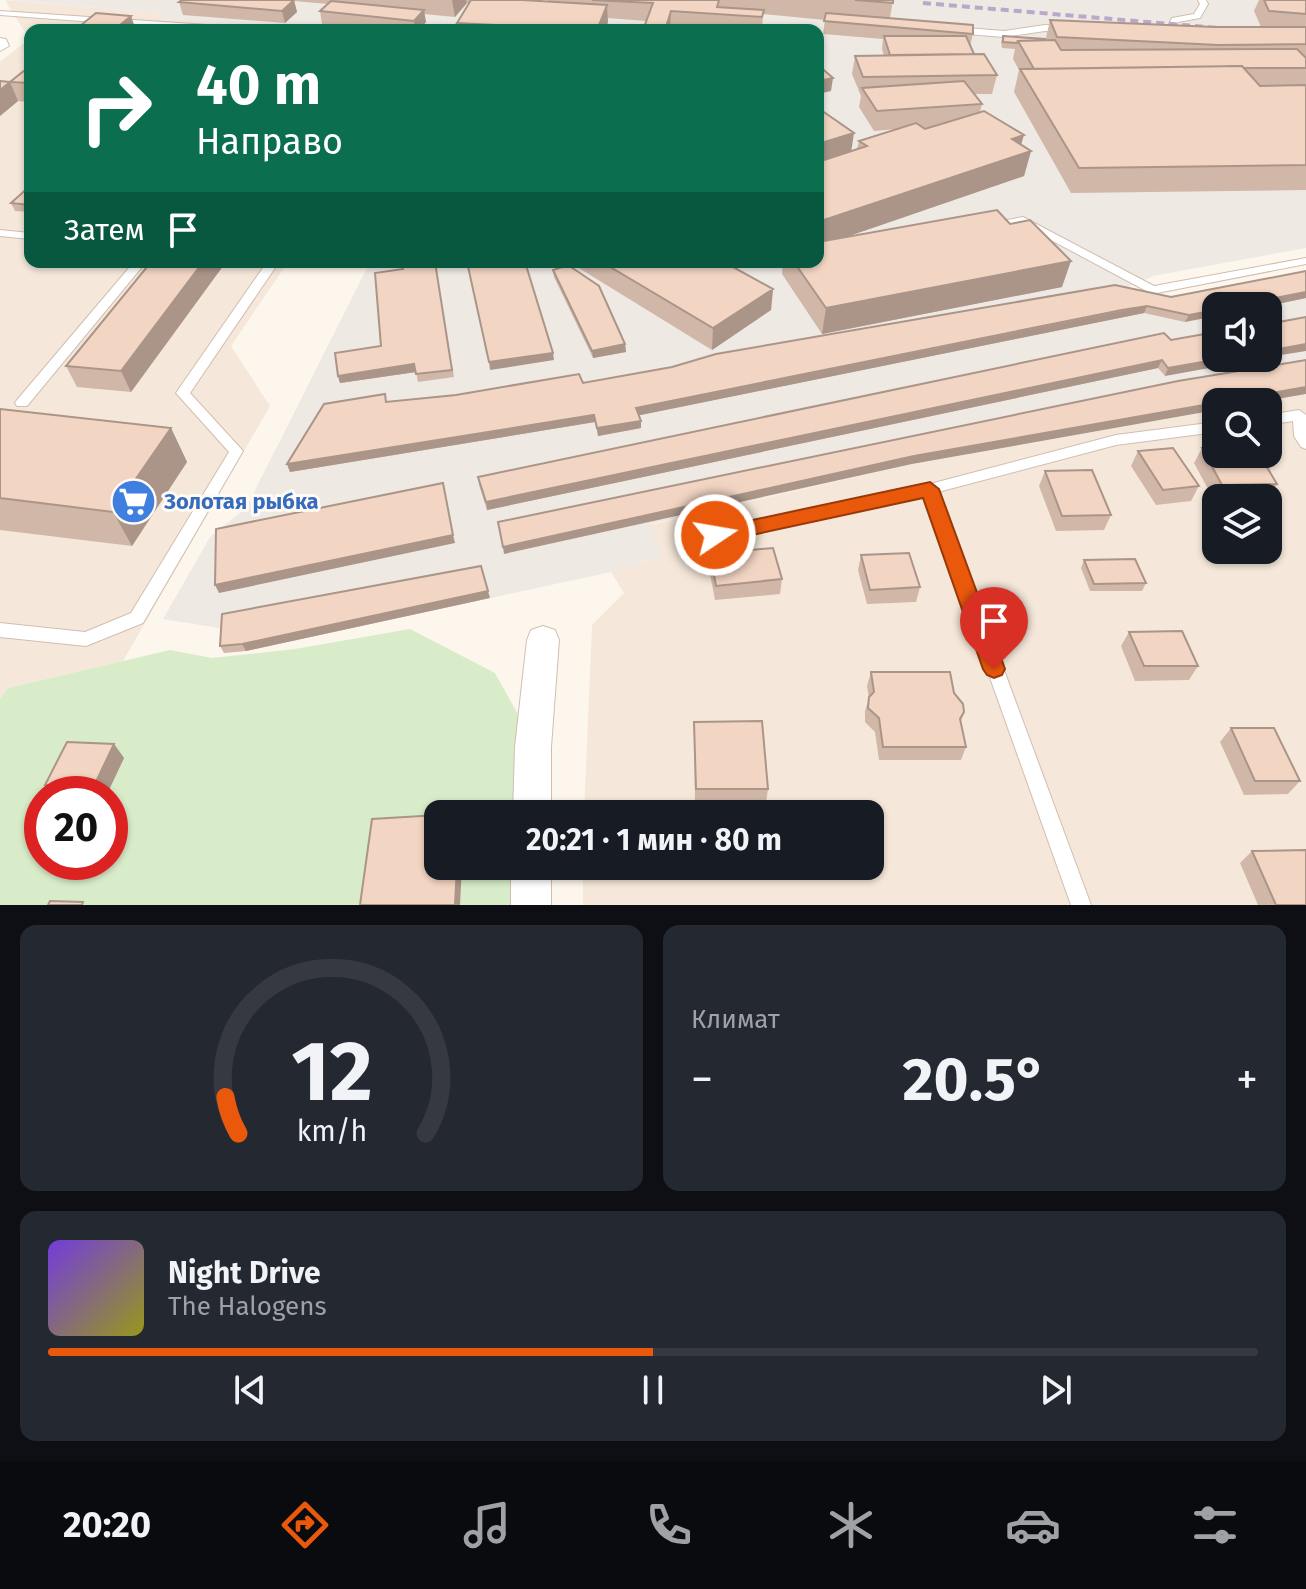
<!DOCTYPE html>
<html lang="ru">
<meta charset="utf-8">
<style>
body{margin:0;font-family:"Fira Sans",sans-serif;background:#242831;color:#f1f3f6;height:100vh;display:flex;flex-direction:column;font-size:30px;white-space:nowrap}
*{box-sizing:border-box;margin:0}
p{font-size:26px;color:#9ea1a6}
.icon{flex:none;width:44px;height:44px;fill:none;stroke:currentColor;stroke-width:2;stroke-linecap:round;stroke-linejoin:round}
.map{position:relative;height:905px;overflow:hidden}
.panel{display:flex;flex-direction:column;gap:20px;padding:20px;background:#0d0f14;flex:1}
.panel>*{flex:none}
.top-card{position:absolute;left:24px;top:24px;width:800px;height:244px;border-radius:16px;box-shadow:0 2px 6px #0004;background:#0b6e4f;color:#fff;overflow:hidden}
.controls{position:absolute;left:1202px;top:292px;display:grid;gap:16px}
.controls a{display:grid;place-items:center;width:80px;height:80px;border-radius:16px;background:#171b24;box-shadow:0 2px 6px #0004;font-size:40px}
.speed{position:absolute;left:24px;top:776px;display:flex;gap:16px;font-size:40px;font-weight:700;text-align:center}
.speed>*{display:grid;place-content:center;width:104px;height:104px;border-radius:50%;background:#171b24;box-shadow:0 2px 6px #0004;line-height:1}
.speed .limit{border:12px solid #d22;background:#fff;color:#111}
.pin{position:absolute;display:grid;place-items:center;width:68px;height:68px;color:#fff;margin:-82px -34px;border-radius:50% 50% 50% 0;rotate:-45deg;box-shadow:0 0 8px #0007}
.pin .icon{rotate:45deg}
.me{position:absolute;width:88px;margin:-44px;rotate:78deg;stroke-linejoin:round;filter:drop-shadow(0 0 6px #0008)}
.turn{display:flex;align-items:center;gap:28px;height:168px;padding:0 40px;font-size:36px}
.turn .icon{width:104px;height:104px;stroke-width:2.5}
.turn b{display:block;font-size:56px;line-height:68px}
.then{display:flex;align-items:center;height:76px;padding:0 40px;background:#0003;gap:16px;font-size:30px}
.big{font-size:60px;font-weight:700;line-height:1.1}
.panel .tile{flex:1;display:flex;flex-direction:column;justify-content:center;gap:12px;min-width:0;padding:0 28px;border-radius:16px;background:#242831}
.panel .dial{align-items:center;gap:0}
.dial svg{height:208px;overflow:visible;fill:none;stroke:#363941;stroke-width:7;stroke-linecap:round;text-anchor:middle}
.dial text{fill:#f1f3f6;stroke:none}
.song{display:flex;align-items:center;gap:24px}
.cover{width:96px;height:96px;border-radius:12px;background:linear-gradient(135deg,hsl(260 70% 55%),hsl(60 70% 35%))}
.played{height:8px;border-radius:4px;background:linear-gradient(90deg,#ea580c 50%,#363941 50%)}
.keys{display:flex;justify-content:space-around;direction:ltr}
.heat{display:flex;justify-content:space-between;align-items:center;font-size:44px;direction:ltr}
.panel .tiles{flex:1;display:grid;gap:20px;grid-template-columns:1fr 1fr}
.tile:last-child{grid-column:span 2}
.trip{position:absolute;left:424px;top:800px;width:460px;height:80px;border-radius:16px;background:#171b24;box-shadow:0 2px 6px #0004;font-weight:700;line-height:80px;text-align:center}
.menu{display:flex;height:128px;justify-content:space-around;align-items:center;background:#090b0e;color:#9ea1a6}
.menu .icon{width:56px;height:56px}
.menu .current{color:#ea580c}
.menu b{font-size:36px;color:#f1f3f6}
.map>svg:first-child{display:block}
.residential{fill:#f5e8da;fill-rule:evenodd}
.industrial{fill:#efe9e4;fill-rule:evenodd}
.green{fill:#d8ecc9;fill-rule:evenodd}
.lines{fill:none;stroke-linecap:round;stroke-linejoin:round}
.lane-casing{stroke:#d1beb0;stroke-width:2}
.street-casing{stroke:#d1beb0;stroke-width:2}
.lane{fill:#fff;fill-rule:evenodd}
.street{fill:#fff;fill-rule:evenodd}
.rail{stroke:#b9a8c9;stroke-width:4;stroke-dasharray:8 5;stroke-linecap:butt}
.wall{fill:#d1b7a8}
.shaded-wall{fill:#aa9588}
.building{fill:#f3d5c3;stroke:#aa9588;stroke-width:2}
.route{fill:#ea580c;stroke:#983908;stroke-width:2}
.labels{text-anchor:middle;dominant-baseline:central;stroke-width:6;stroke-linejoin:round;paint-order:stroke}
.shop-label{font-size:22px;font-weight:bold;fill:#366cbe;stroke:#fffaf3;text-anchor:start}
</style>
<div class="map">
<svg width="1306" height="905" viewBox="0 0 1306 905">
<rect width="100%" height="100%" fill="#fdf6ec"/>
<path class="residential" d="M5 0 159 13 162 19 317 30H30V262H288L231 346 270 406 123 661 8 688 0 699V62L29 39Z
M1306 394V905H583V866H870V814H584L592 625 624 593 611 572 661 556 649 525 912 464 1216 410V454H1268V402H1261ZM1216 498H1268V550H1216Z"/>
<path class="industrial" d="M9 0H1306V248L1153 276 1115 293 1168 304 1306 278V394L1261 402H1216V410L912 464 650 524 661 556 611 572 246 651 224 653 225 629 163 619 210 537 246 508 370 262H818V30H317L162 19 159 13ZM1216 306H1268V358H1216Z"/>
<path class="green" d="M410 629 495 673 520 718 516 814H438V866H514L512 905H0V699L8 688 170 650 212 658 295 649ZM42 794H110V862H42Z"/>
<g class="lines">
<defs>
<path id="lane" d="M1198 0H1206L1208 4 1200 18 1178 22 1171 37H1158V33L1165 32 1172 18 1194 14 1200 4Z
M0 11 237 27 241 30H202L0 15Z
M1045 25 1065 26 1069 29 1065 32 1045 31 1004 37 954 33 950 30 954 27 1004 31Z
M1023 217 1154 286 1306 258V264L1152 294 1021 224 991 229 986 226 991 223Z
M0 230 30 233V239L0 236Z
M134 262H146L27 406H17L15 403 17 400Z
M267 262H279L190 393 243 451 143 623 86 646 0 637V623L85 632 131 613 229 452 176 393Z
M1299 410 1306 415V449L1301 447 1294 436 1293 421 1268 425V415Z
M1216 422V432L1116 445 938 492 1091 905H1071L925 495 715 541 710 539 707 535 710 531 715 529 930 484 1116 435Z"/>
<path id="street" d="M0 38 6 39 9 46 0 51Z
M543 626 555 630 559 640 551 747V814H513L515 747 527 640 531 630Z
M511 866H551V905H511Z"/>
</defs>
<use href="#lane" class="lane-casing"/>
<use href="#street" class="street-casing"/>
<use href="#lane" class="lane"/>
<use href="#street" class="street"/>
<path class="rail" d="M923 3 1230 29"/>
</g>
<path class="wall" d="M180 0H522L548 1V0H893L890 18 973 34 970 46 974 54 997 75 992 94H975L982 104 980 112 1021 145 1031 151 1024 176 843 238 1062 287 822 334 782 274 783 262H818V108L851 151 857 149 859 141 897 129 874 131 859 107 861 96 852 74 855 56H884L882 49 883 39 823 34 825 20 763 14 762 30H643L646 21 607 18 608 22 605 30H458L457 23 470 3H467L455 17 424 14 426 22 419 30H384L322 24 320 11 328 4 294 1 297 12 285 23 183 15 179 2 182 0Z
M1259 0H1306V190L1071 193 1014 92 1019 70 1013 59 1015 49 1002 48 1001 42 1003 36 1046 40V38L1050 20 1214 27H1261L1254 11Z
M30 66V102L18 101 0 116 10 82Z
M30 186V212L15 211 11 203Z
M151 262H226L131 392 77 387 66 366Z
M435 262 454 377 418 382 416 372 340 383 338 376 381 346 403 269Z
M569 262H724L773 289 771 310 712 350Z
M553 270 625 344 626 352 593 358 554 277Z
M1171 297 1306 298 1268 306H1216L1185 322 1144 313 639 415 641 421V428L598 436 595 422 290 472 287 464 583 383Z
M1216 332 1165 376 1158 368 487 510 479 485 478 477 1171 340Z
M0 409 171 428 187 462 132 546 0 530Z
M1202 448 1277 484 1268 499 1216 498V500H1214L1194 463Z
M1138 451 1199 486 1191 501 1156 505 1131 466Z
M1045 471 1111 515 1104 530 1056 531 1039 486Z
M710 554 782 579 780 594 715 600 709 569Z
M861 555 920 587 916 602 867 604 858 570Z
M1084 560 1146 583 1142 591H1090L1081 568Z
M490 598 246 651 224 653 220 646Z
M1129 632 1198 666 1189 680 1135 681 1121 646Z
M871 672 954 693 964 712 961 721 966 747 961 760H879L875 732 865 722V711L869 698 867 686Z
M694 722 768 789 766 803H695Z
M1231 728 1300 781 1288 794 1244 795 1220 742Z
M114 744 124 758 107 794H53L45 785Z
M1252 851 1306 905H1258L1240 863Z"/>
<path class="shaded-wall" d="M294 0 297 12 285 23 282 11Z
M452 0H466L467 3 455 17Z
M607 5 608 22 605 30H597Z
M424 10 426 22 419 30H415L414 21Z
M671 11 670 30H665Z
M131 16 136 30H114Z
M833 78 831 91 818 94V81Z
M10 82 18 101 0 116V90Z
M854 133 851 153 818 163V144Z
M1024 135 1018 155 1031 151 1024 176 820 246 824 220 1012 139Z
M1071 261 1062 287 822 334 826 308Z
M203 262H226L131 392 121 371Z
M773 289 771 310 712 350 713 328Z
M1306 292V298L1268 306H1234Z
M1147 306 1144 313 636 416V408Z
M1216 310V316L1185 322 1189 315Z
M625 344 626 352 593 358 592 351Z
M1306 344V351L1268 357V351Z
M553 353 554 360 490 370 489 362Z
M1225 358H1265L1165 376 1168 368Z
M1162 360 1158 368 487 510 486 502Z
M414 364 416 372 340 383 338 376Z
M1306 387V394L1260 402H1221Z
M1216 403V410L912 464 504 554 503 547 914 456Z
M594 415 595 422 290 472 287 464Z
M641 421V428L598 436 597 428Z
M171 428 187 462 132 546 113 512Z
M453 535 455 543 219 593 215 585Z
M488 591 490 598 246 651 242 644Z
M114 744 124 758 107 794H98L93 788Z
M457 866H462L460 905H455Z"/>
<path class="building" d="M182 0H294L282 11 179 2Z
M471 0H522L607 5 597 30 457 23Z
M592 0H719L717 7 764 10 762 17 671 11 665 30H643L653 3Z
M855 0H893V3Z
M1264 0H1306V14L1269 11Z
M331 1 424 10 414 21 320 11Z
M96 13 131 16 114 30H75Z
M826 13 973 25V34L824 21Z
M1050 20 1214 27H1306V44L1218 45 1057 37Z
M884 36H966L974 54 890 55Z
M1003 36 1045 39V40L1018 41 1017 43 1003 42Z
M1055 40 1061 50 1297 49 1306 58V68H1244L1242 66 1034 69 1018 41Z
M984 54 997 75 863 77 855 56Z
M818 65 833 78 818 81Z
M30 66V83L10 82Z
M1242 66 1260 86 1305 85 1306 87V165L1079 168 1020 69Z
M0 81 10 82 0 90Z
M964 81 982 104 877 111 862 88Z
M818 108 854 133 818 144Z
M984 111 1024 135 1012 139 1031 151 824 220 818 215V162L867 146 859 141 916 123 925 129Z
M30 186V205L11 203Z
M997 210 1010 224 1030 220 1071 261 826 308 794 262H818V242Z
M151 262H203L121 371 66 366Z
M402 262H435L452 370 416 374 414 364 338 376 335 353 381 346 375 273 403 269Z
M467 262H525L553 353 489 362Z
M602 262H724L773 289 713 328Z
M568 265 599 286 625 344 592 351 553 270Z
M1306 271V292L1234 306H1216V310L1189 315 1147 306 1122 310 636 408 641 421 597 428 594 415 287 464 324 404 385 394 386 402 456 395 579 374 583 383 672 367 716 354 1115 285 1171 297Z
M1306 317V344L1268 351V324Z
M1216 332V358H1225L1168 368 1162 360 486 502 478 477 1164 333 1171 340Z
M1306 360V387L914 456 503 547 498 522 1178 381Z
M0 409 171 428 113 512 0 498Z
M1173 448 1199 486 1163 490 1138 451Z
M1202 448H1216V454H1259L1277 484 1222 485Z
M1092 470 1111 515 1062 516 1045 471Z
M443 483 453 535 215 585 216 529Z
M773 548 782 579 716 586 710 554Z
M909 553 920 587 870 590 861 555Z
M1135 559 1146 583 1094 584 1084 560Z
M481 566 488 591 242 644 220 646 222 614Z
M1182 631 1198 666H1144L1129 632Z
M871 672H950L954 693 963 704 964 712 960 719 966 747H883L879 718 868 708 869 697 874 692Z
M762 721 768 789H696L694 722Z
M1231 728H1274L1300 781H1255Z
M67 742 114 744 93 788 45 785Z
M438 815V866H457L455 905H360L372 819Z
M1306 850V905H1276L1252 851Z
M50 901 83 902 82 905H48Z"/>
<path class="route" d="M930 482 939 489 1005 669 1002 675 994 678 987 675 983 669 923 498 715 543 708 541 705 535 708 530 715 528Z"/>
<defs>
<symbol id="supermarket-disc" viewBox="-11 -11 22 22"><circle r="9.5" fill="#3f7fe0" stroke="#fffaf3"/><path d="M-6-5.5h2.5l.6 2H6L4.5 2H-2.5L-4.4-4H-6ZM-1.5 3.2a1.3 1.3 0 1 0 .1 0ZM3 3.2a1.3 1.3 0 1 0 .1 0Z" fill="#fff"/></symbol>
</defs>
<g fill-rule="evenodd">
<use href="#supermarket-disc" x="108" y="476" width="51" height="51"/>
</g>
<g class="labels">
<g class="shop-label">
<text x="164" y="501">Золотая рыбка</text>
</g>
</g>
</svg>
<div class="controls">
<a><svg class="icon" aria-label="sound" viewBox="0 0 24 24"><path d="M4 9h4l5-4v14l-5-4H4zM17 9q2 3 0 6"/></svg></a>
<a><svg class="icon" aria-label="search" viewBox="0 0 24 24"><circle cx="10" cy="10" r="6"/><path d="M15 15l6 6"/></svg></a>
<a><svg class="icon" aria-label="layers" viewBox="0 0 24 24"><path d="M12 4l9 5-9 5-9-5zM3 14l9 5 9-5"/></svg></a>
</div>
<div class="speed"><div class="limit">20</div></div>
<div class="pin" style="left:994px;top:669px;background:#d93025"><svg class="icon" aria-label="arrive" viewBox="0 0 24 24"><path d="M6 21V4h12l-3 4 3 4H6"/></svg></div>
<svg class="me" style="left:715px;top:535px" viewBox="-20 -20 40 40"><circle r="17" fill="#ea580c" stroke="#fff" stroke-width="3"/><path d="M0-11L8 9 0 5-8 9z" fill="#fff"/></svg>
<div class="trip">20:21 · 1 мин · 80 m</div>
<div class="top-card">
<div class="turn"><svg class="icon" aria-label="right" viewBox="0 0 24 24"><path d="M7 20v-9h11M14 6l5 5-5 5"/></svg><div><b>40 m</b>Направо</div></div>
<div class="then">Затем<svg class="icon" aria-label="arrive" viewBox="0 0 24 24"><path d="M6 21V4h12l-3 4 3 4H6"/></svg></div>
</div>
</div>
<section class="panel">
<div class="tiles">
<div class="tile dial"><svg viewBox="0 0 100 80">
<path d="M14 69A42 42 0 1 1 86 69"/>
<path d="M14 69A42 42 0 0 1 9 55" stroke="#ea580c"/>
<text x="50" y="56" font-size="32" font-weight="700">12</text>
<text x="50" y="72" font-size="11">km/h</text>
</svg></div>
<div class="tile"><p>Климат</p>
<div class="heat"><a>−</a><b class="big">20.5°</b><a>+</a></div>
</div>
<div class="tile">
<div class="song"><i class="cover"></i><div><b>Night Drive</b><p>The Halogens</p></div></div>
<div class="played"></div>
<div class="keys"><svg class="icon" aria-label="previous" viewBox="0 0 24 24"><path d="M18 5L8 12l10 7zM5 5v14"/></svg><svg class="icon" aria-label="pause" viewBox="0 0 24 24"><path d="M8 5v14M16 5v14"/></svg><svg class="icon" aria-label="next" viewBox="0 0 24 24"><path d="M6 5l10 7-10 7zM19 5v14"/></svg></div>
</div>
</div>
</section>
<nav class="menu">
<b>20:20</b>
<svg class="icon current" aria-label="directions" viewBox="0 0 24 24"><path d="M12 3l9 9-9 9-9-9zM9 14v-3h6M13 9l2 2-2 2"/></svg>
<svg class="icon" aria-label="music" viewBox="0 0 24 24"><path d="M9 18V5l10-2v13"/><circle cx="6" cy="18" r="3"/><circle cx="16" cy="16" r="3"/></svg>
<svg class="icon" aria-label="phone" viewBox="0 0 24 24"><path d="M5 4h4l2 5-3 2q2 4 5 5l2-3 5 2v4C11 20 4 13 5 4z"/></svg>
<svg class="icon" aria-label="climate" viewBox="0 0 24 24"><path d="M12 3v18M4 7l16 10M4 17L20 7"/></svg>
<svg class="icon" aria-label="car" viewBox="0 0 24 24"><path d="M5 17H2v-5l4-1 3-4h7l3 4 3 1v5h-3M9 17h6M6 11h13"/><circle cx="7" cy="17" r="2"/><circle cx="17" cy="17" r="2"/></svg>
<svg class="icon" aria-label="filters" viewBox="0 0 24 24"><path d="M4 7h16M4 17h16"/><circle cx="9" cy="7" r="2"/><circle cx="15" cy="17" r="2"/></svg>
</nav>
